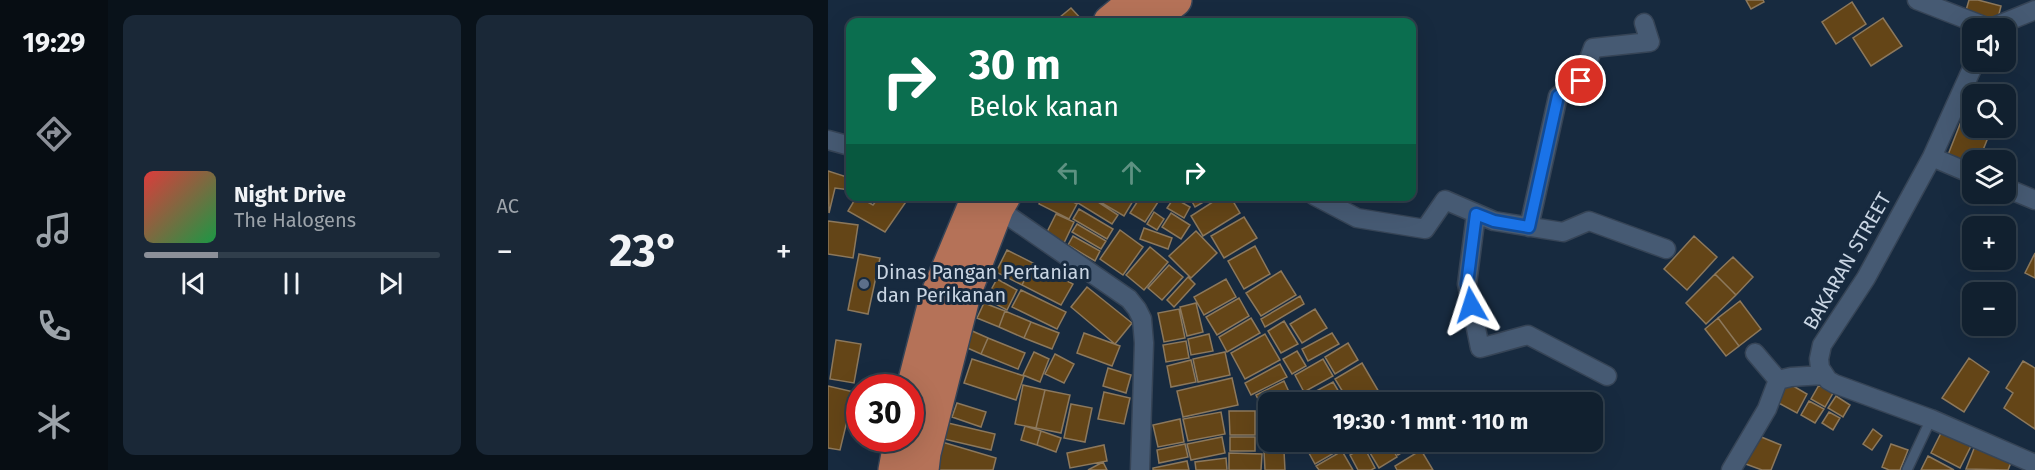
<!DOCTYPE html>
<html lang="id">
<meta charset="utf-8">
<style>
body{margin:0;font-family:"Fira Sans",sans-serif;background:#1a2837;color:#f1f3f6;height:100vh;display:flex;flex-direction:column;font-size:22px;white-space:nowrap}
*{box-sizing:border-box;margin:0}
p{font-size:20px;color:#9ca3aa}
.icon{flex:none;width:33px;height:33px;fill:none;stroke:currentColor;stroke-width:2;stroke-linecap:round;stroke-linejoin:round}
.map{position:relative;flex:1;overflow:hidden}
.drawer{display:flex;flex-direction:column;gap:15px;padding:15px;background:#09121a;width:720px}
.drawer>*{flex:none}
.hud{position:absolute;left:18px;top:18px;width:570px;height:183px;border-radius:12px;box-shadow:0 6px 24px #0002,0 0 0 2px #303e4b;background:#0b6e4f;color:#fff;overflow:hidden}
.fabs{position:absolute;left:1134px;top:18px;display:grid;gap:12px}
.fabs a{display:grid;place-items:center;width:54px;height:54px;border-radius:12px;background:#11202f;box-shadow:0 6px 24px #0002,0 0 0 2px #303e4b;font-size:30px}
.speed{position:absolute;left:18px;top:374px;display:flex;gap:12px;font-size:30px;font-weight:700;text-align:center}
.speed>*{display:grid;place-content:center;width:78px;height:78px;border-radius:50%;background:#11202f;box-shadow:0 6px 24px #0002,0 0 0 2px #303e4b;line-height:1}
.speed .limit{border:9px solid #d22;background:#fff;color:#111}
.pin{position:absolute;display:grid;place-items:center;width:51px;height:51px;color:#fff;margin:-26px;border:3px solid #fff;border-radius:50%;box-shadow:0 2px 6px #0007}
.me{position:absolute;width:66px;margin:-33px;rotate:354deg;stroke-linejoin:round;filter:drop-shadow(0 0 4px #0008)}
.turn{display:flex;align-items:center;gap:21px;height:126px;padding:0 24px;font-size:27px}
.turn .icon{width:78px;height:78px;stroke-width:2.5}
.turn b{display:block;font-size:42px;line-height:51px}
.lanes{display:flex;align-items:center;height:57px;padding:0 24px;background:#0003;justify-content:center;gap:30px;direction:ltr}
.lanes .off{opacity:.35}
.big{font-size:45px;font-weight:700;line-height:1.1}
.drawer .card{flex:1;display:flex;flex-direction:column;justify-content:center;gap:9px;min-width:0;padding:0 21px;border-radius:12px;background:#1a2837}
.song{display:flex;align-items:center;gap:18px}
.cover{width:72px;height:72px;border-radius:9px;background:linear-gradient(135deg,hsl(0 70% 55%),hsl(140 70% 35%))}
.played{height:6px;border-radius:3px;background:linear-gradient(90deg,#8c9099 25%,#303e4b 25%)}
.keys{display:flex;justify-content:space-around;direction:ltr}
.heat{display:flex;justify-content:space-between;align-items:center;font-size:33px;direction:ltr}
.drawer .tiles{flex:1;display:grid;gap:15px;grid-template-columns:repeat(2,1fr)}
.trip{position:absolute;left:430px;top:392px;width:345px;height:60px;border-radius:12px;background:#11202f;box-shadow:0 6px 24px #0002,0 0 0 2px #303e4b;font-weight:700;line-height:60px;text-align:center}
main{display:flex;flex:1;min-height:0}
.tabs{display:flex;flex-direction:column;width:108px;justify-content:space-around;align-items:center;background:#070d13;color:#9ca3aa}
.tabs .icon{width:42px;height:42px}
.tabs .selected{color:#8c9099}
.tabs b{font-size:27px;color:#f1f3f6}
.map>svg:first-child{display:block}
.building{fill:#644517;stroke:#8c785c;stroke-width:1.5}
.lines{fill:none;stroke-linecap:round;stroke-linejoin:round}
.lane-casing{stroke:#364456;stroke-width:12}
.street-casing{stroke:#364456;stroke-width:21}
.highway-casing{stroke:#364456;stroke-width:36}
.lane{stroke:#465a73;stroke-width:9}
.street{stroke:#465a73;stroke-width:18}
.highway{stroke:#b57258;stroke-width:33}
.route-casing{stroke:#114b97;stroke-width:15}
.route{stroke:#1a73e8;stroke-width:10}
.service-dot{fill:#5c6f8a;stroke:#172a3f;stroke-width:2}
.labels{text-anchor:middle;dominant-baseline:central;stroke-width:6;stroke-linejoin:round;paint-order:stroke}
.street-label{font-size:20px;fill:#c9d5e3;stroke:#172a3f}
.poi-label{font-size:20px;fill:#c9d5e3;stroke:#172a3f;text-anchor:start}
</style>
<main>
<nav class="tabs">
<b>19:29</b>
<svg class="icon selected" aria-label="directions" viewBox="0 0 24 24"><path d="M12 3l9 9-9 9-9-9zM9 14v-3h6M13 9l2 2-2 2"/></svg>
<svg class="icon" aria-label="music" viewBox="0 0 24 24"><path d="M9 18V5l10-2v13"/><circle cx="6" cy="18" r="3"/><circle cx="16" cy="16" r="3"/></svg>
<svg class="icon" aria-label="phone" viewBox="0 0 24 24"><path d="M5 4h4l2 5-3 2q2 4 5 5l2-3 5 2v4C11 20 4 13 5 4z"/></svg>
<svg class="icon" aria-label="climate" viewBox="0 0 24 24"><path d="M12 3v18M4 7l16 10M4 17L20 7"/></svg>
</nav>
<section class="drawer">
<div class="tiles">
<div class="card">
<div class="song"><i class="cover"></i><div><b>Night Drive</b><p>The Halogens</p></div></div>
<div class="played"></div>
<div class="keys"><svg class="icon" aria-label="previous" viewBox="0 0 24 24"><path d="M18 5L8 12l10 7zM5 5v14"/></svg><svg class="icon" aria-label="pause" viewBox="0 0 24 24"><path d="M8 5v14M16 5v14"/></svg><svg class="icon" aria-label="next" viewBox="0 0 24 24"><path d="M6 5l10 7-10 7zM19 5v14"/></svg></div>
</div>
<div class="card"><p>AC</p>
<div class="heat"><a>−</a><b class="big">23°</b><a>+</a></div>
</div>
</div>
</section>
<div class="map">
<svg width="1207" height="470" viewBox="0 0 1207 470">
<rect width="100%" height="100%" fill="#172a3f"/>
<path class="building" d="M918 0H935L936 2 923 9Z
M1141 0H1150L1173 6 1169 22 1137 14Z
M1024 2 1038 24 1008 44 994 22Z
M243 8 256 22H226Z
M1055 18 1074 46 1043 66 1025 38Z
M1134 119 1144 123V128H1155L1163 130 1151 160H1144V170L1118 160Z
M0 171 22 178V190L7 188 1 213Z
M29 196 45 205 52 196H82L57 232 20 211Z
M214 196H234L249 204 241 219 211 204Z
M261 196 290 215 284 224 240 197Z
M269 196H308L296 216 267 199Z
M313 196H334L317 222 302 213Z
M361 196H386L367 207Z
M394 196H402L412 213 375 236 363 216Z
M346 198 362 207 356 218 339 208Z
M251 209 285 229 279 239 245 219Z
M326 212 336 219 329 230 319 224Z
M343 213 362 225 353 239 334 227Z
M228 214 246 222 236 243 218 234Z
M416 217 429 238 396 258 383 236Z
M0 221 30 225 25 258 0 254Z
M249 224 278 241 273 249 244 232Z
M316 228 344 238 340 249 312 239Z
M292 230 315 247 295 275 272 259Z
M368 231 389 253 363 278 341 256Z
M245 236 272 251 267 261 240 245Z
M866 236 889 257 859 290 836 269Z
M427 246 442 274 416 289 400 261Z
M322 247 340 262 316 290 298 275Z
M179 250 205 263 194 285 168 272Z
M1207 253V278L1197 273Z
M31 254 52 258 40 314 20 310Z
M905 257 925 277 908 295 887 274Z
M205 263 245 284 233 305 194 285Z
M341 265 355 277 334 300 320 288Z
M453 271 468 295 433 316 418 293Z
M887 274 908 295 878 324 858 303Z
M360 277 367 284 346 307 339 300Z
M169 279 189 290 179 310 158 299Z
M398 279 408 297 376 315 366 297Z
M259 287 304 323 287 344 243 307Z
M193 290 238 312 229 329 184 307Z
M472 296 476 304 437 327 433 319Z
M411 298 421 316 389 335 378 317Z
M912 301 933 329 911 346 890 318Z
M156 303 177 311 171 327 149 318Z
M368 303 375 332 359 336 352 307Z
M351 309 357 338 336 342 330 313Z
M487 309 499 328 474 343 462 324Z
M177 311 203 322 196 338 171 327Z
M423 318 432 333 399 352 391 337Z
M890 318 911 346 898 356 877 329Z
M456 321 470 344 453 353 440 331Z
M203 322 231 333 224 349 196 338Z
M142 330 160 338 153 354 135 346Z
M256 333 292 346 284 366 249 353Z
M504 333 511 344 480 361 474 349Z
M381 334 385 351 363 355 360 339Z
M437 334 452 360 417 379 403 353Z
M160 338 197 353 190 369 153 354Z
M8 340 33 344 26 383 2 379Z
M358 341 361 358 338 362 335 345Z
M520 343 530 360 507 374 497 357Z
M469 351 478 366 464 374 455 359Z
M206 352 221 359 212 382 195 375Z
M397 352 402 375 370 382 365 359Z
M227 354 246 364 236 383 217 374Z
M1141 358 1161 372 1136 412 1114 398Z
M144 359 196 376 188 400 136 383Z
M495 359 505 376 476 392 467 375Z
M363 360 368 382 343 387 339 366Z
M1195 361 1207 368V429L1176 408 1185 393 1178 388Z
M534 363 551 392 535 402H521L507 379Z
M452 364 459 377 423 395 417 383Z
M280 368 303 375 298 393 275 386Z
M404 378 410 405 355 417 349 391Z
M456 381 461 392 433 405 428 395Z
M505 382 517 402H480L477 397Z
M960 383 979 394 969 413 949 402Z
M195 385 217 390 208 428 187 424Z
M991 385 1005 393 997 407 983 399Z
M0 386 26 392 12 450 0 448Z
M217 390 242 395 233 433 208 428Z
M466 391 470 402H443Z
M276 392 302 398 296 424 270 419Z
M554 395 558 402H542Z
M1008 396 1022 405 1015 417 1000 408Z
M981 401 996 409 987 423 973 415Z
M129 403 158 412 153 427 124 417Z
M441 403V416L436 419 430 408Z
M243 404 264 408 257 442 236 438Z
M401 411H427V435H402Z
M393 412 397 434 360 441 355 419Z
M1001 412 1012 418 1005 430 994 423Z
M352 419 356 442 330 447 325 425Z
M120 423 167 434 163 450 116 439Z
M441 423V441H455L456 445 436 448 433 424Z
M197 426 213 431 209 445 193 440Z
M1045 429 1054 436 1044 450 1035 444Z
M213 431 233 438 228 452 209 445Z
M1114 431 1143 446 1132 468 1103 453Z
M926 434 953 445 943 470H934L915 463Z
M394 437 397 453 363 460 359 444Z
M402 437H427V451H402Z
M482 441H508L513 449 487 464 476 444Z
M539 441H560L569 457 551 468 536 443Z
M562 441H582L585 446 570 455Z
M114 442 168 458 165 470H105Z
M357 444 360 457 331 463 329 450Z
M1063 444 1080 450 1072 470H1061L1054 467Z
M276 445 279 461 242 468 239 453Z
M1147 446 1184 460 1180 470 1138 469Z
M536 447 547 468 543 470H530L522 455Z
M593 450 605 470H569L567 466Z
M436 451H456L457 470H437Z
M514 451 525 470H491L488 466Z
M401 453 434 454 433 470H401Z
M1100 456 1126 470H1093Z
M398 458 399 470H368L367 462Z
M359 461 361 470H325V468Z
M275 462 279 470H260Z"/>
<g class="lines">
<defs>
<path id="lane" d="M1079 470 1103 419"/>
<path id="street" d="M1089 0 1161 28
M1163 28 1207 10
M1147 62 1104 157 1038 278 994 345 991 359 992 368 1000 380 1007 384 1103 419 1207 464
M0 140 22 146
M1104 157 1144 174
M1178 188 1207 200
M487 196 529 218 597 229 617 200 666 221 735 232 761 221 838 249
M169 208 301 299 309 309 314 319 316 343 312 470
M648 214 639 284 652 348 700 335 779 376
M701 227 730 96 753 81 765 48 822 42 816 23
M927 353 950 380 963 377 996 375
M903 470 939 409 950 380"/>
<path id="highway" d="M282 22 309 0
M319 22 347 0
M82 400 108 298 148 202
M67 470 73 438
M94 470 96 453 136 294 169 208 176 196"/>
</defs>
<use href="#lane" class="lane-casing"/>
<use href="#street" class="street-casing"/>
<use href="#highway" class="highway-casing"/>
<use href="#lane" class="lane"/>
<use href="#street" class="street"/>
<use href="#highway" class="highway"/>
</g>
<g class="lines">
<defs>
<path id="route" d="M643 305 639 284 648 214 666 221 701 227 730 96 753 81"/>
</defs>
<use href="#route" class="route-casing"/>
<use href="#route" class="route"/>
</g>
<circle class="service-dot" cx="36" cy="284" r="6"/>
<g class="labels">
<g class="street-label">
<text transform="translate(1019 261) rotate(-60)">BAKARAN STREET</text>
</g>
<g class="poi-label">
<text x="48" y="272">Dinas Pangan Pertanian<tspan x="48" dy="23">dan Perikanan</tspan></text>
</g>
</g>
</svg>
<div class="fabs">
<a><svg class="icon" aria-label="sound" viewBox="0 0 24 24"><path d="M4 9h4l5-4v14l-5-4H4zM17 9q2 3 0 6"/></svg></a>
<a><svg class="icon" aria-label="search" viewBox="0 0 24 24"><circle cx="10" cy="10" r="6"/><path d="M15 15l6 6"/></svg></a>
<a><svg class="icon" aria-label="layers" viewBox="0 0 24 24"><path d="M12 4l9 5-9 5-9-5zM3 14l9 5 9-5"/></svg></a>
<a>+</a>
<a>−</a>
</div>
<div class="speed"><div class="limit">30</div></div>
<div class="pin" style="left:753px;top:81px;background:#d93025"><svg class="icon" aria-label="arrive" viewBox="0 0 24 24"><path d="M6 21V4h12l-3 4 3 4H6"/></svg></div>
<svg class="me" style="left:643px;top:305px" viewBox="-20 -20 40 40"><path d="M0-17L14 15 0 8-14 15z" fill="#1a73e8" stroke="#fff" stroke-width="4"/></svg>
<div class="trip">19:30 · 1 mnt · 110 m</div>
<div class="hud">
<div class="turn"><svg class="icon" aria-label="right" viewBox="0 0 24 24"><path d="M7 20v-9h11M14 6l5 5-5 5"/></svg><div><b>30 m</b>Belok kanan</div></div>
<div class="lanes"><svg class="icon off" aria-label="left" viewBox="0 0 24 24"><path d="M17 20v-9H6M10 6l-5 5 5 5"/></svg><svg class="icon off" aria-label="ahead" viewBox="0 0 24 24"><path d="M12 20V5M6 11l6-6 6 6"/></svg><svg class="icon" aria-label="right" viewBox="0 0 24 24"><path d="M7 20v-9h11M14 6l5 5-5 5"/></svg></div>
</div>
</div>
</main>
